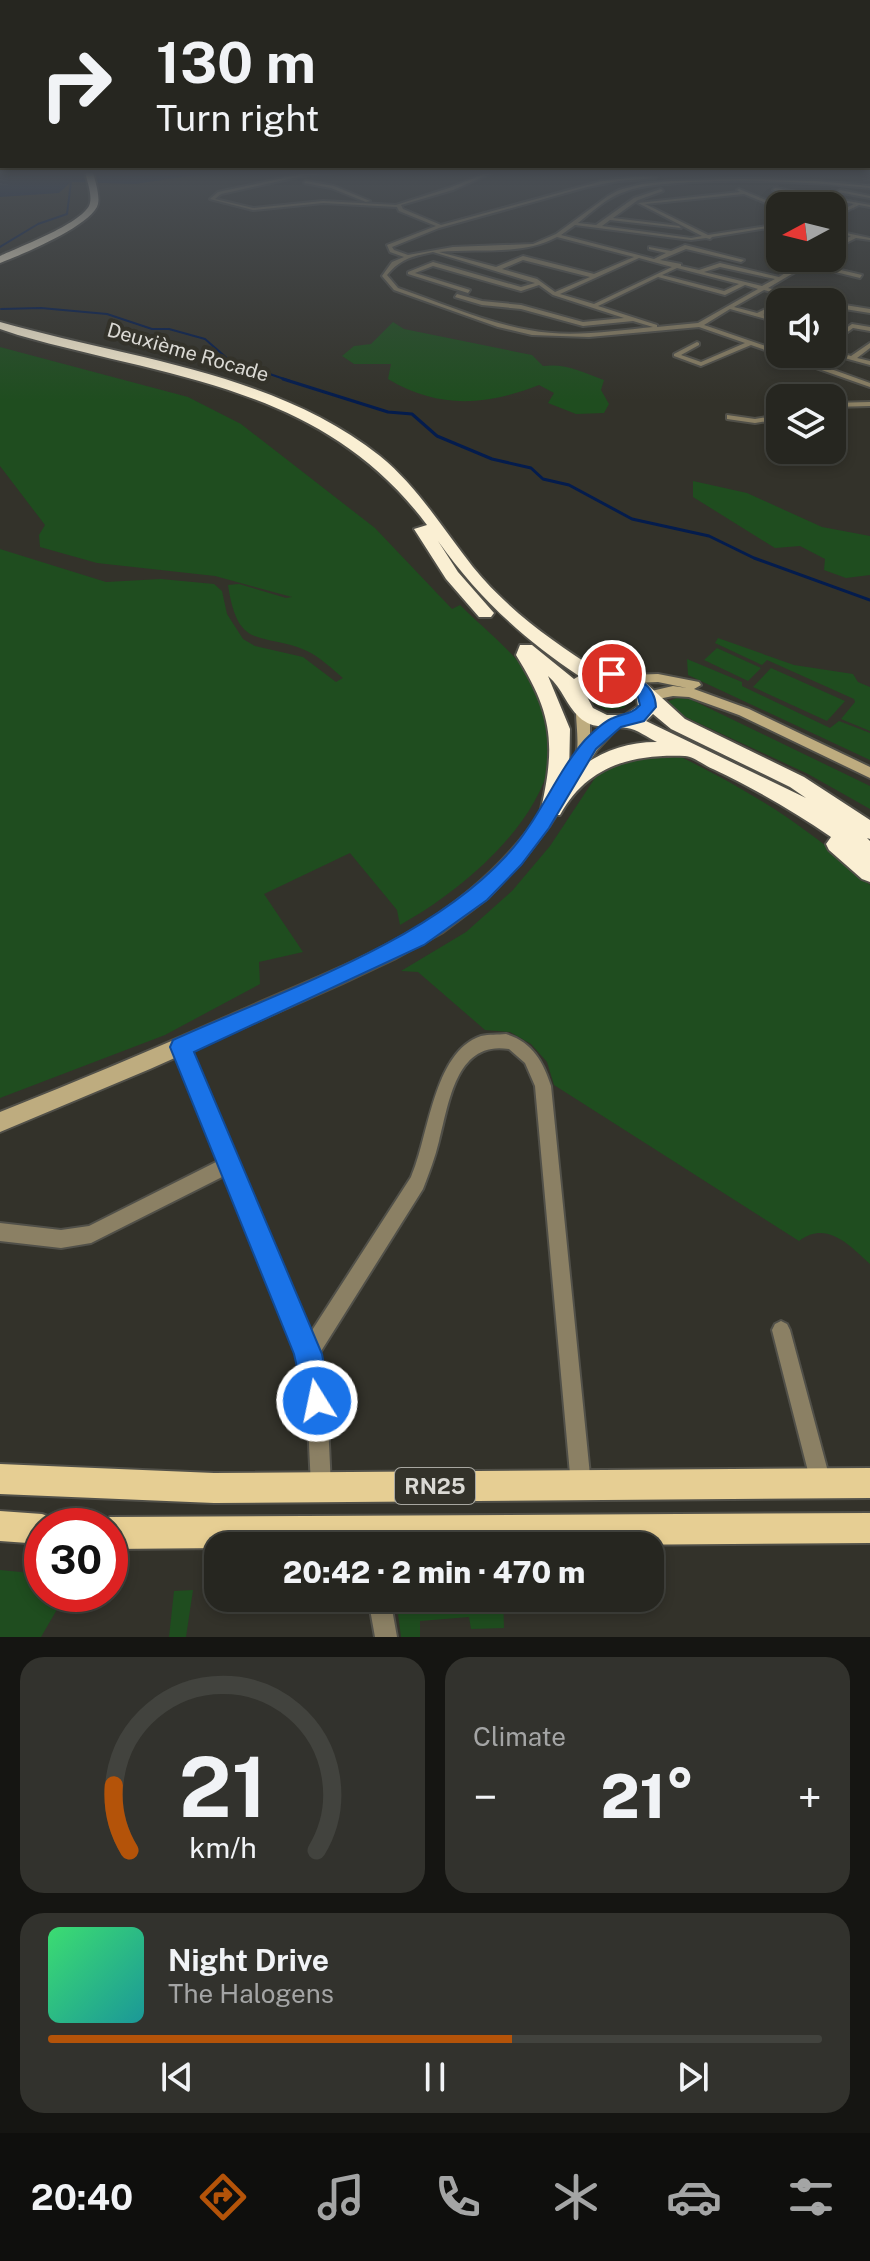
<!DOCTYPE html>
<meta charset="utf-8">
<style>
body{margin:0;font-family:"Public Sans",sans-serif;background:#32322d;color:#f1f3f6;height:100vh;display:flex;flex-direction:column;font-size:30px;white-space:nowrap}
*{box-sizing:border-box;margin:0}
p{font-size:26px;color:#a4a5a5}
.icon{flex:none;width:44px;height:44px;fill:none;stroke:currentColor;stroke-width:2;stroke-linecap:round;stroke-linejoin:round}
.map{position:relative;height:1637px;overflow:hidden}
.panel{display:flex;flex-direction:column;gap:20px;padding:20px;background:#151512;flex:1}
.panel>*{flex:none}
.top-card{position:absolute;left:0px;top:0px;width:870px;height:168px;box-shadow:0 4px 12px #0003,0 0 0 2px #42433e;background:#262620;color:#f1f3f6;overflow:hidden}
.needle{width:52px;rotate:263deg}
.controls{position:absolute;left:766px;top:192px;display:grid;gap:16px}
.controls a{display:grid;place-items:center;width:80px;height:80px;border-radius:16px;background:#262620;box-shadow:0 4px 12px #0003,0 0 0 2px #42433e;font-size:40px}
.speed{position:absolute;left:24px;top:1508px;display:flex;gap:16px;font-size:40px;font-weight:700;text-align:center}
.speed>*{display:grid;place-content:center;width:104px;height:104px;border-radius:50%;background:#262620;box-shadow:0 4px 12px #0003,0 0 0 2px #42433e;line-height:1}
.speed .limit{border:12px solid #d22;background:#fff;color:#111}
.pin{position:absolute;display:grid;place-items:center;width:68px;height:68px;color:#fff;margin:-34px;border:4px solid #fff;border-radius:50%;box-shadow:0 2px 8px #0007}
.me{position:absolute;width:88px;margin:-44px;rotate:350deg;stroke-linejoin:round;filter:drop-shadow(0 0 6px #0008)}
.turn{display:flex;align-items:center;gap:28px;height:168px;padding:0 24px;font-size:36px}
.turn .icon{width:104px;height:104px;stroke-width:2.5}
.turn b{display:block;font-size:56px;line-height:68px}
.big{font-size:60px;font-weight:800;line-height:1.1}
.panel .widget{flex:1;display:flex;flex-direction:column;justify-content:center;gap:12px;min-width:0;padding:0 28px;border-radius:24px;background:#32322d}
.panel .dial{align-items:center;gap:0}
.dial svg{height:208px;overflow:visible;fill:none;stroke:#42433e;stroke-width:7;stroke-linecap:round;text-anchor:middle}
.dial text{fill:#f1f3f6;stroke:none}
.song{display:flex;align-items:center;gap:24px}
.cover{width:96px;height:96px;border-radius:12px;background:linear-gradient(135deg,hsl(140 70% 55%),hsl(180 70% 35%))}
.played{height:8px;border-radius:4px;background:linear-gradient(90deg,#b45309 60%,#42433e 60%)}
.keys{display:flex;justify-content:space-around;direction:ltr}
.heat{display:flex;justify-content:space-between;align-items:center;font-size:44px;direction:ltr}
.panel .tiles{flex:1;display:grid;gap:20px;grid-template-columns:1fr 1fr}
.widget:last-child{grid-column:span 2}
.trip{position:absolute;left:204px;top:1532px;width:460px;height:80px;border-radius:24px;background:#262620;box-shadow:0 4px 12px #0003,0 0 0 2px #42433e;font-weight:800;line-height:80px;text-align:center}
.tab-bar{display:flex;height:128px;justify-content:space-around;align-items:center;background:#0f0f0d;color:#a4a5a5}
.tab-bar .icon{width:56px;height:56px}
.tab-bar .selected{color:#b45309}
.tab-bar b{font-size:36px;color:#f1f3f6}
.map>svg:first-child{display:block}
.green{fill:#1f4d1f}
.water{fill:#041c4d}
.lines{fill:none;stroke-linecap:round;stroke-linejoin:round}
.stream-far1{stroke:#041c4d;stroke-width:2}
.stream{stroke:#041c4d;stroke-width:3}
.street-casing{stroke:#515049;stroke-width:4}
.secondary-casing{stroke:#515049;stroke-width:4}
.primary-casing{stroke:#515049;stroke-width:4}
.highway-casing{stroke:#515049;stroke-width:4}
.street{fill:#8b8064;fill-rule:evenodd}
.secondary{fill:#beac7f;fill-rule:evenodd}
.primary{fill:#e6ce93;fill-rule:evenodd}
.highway{fill:#faefd3;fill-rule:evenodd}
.route{fill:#1a73e8;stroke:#114b97;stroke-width:2}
.labels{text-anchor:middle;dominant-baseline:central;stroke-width:8;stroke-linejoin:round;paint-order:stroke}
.far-street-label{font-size:20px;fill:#dad9d4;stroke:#33322a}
.shield{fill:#33322a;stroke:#a8a7a1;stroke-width:2}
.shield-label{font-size:22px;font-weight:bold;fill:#dad9d4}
</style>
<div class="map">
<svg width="870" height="1637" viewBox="0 0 870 1637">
<rect width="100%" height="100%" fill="#33322a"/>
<path class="green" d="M393 322 404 329 532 355 543 366C565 363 583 372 604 380L601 390 609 404 604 413 576 414 548 403 554 393 539 385C485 406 438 409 388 379L391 364H354L342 356 354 346 371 344Z
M0 347 188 397 241 424 375 528 452 609 460 605C490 635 533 666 547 708 578 796 468 888 400 925L397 910 350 853 264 894 303 952 259 962 260 984 165 1035 0 1098V549L106 582 161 579 214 584 222 591 227 614 243 639 255 646 303 657 336 682 343 678C332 669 320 657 307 651 262 631 238 653 228 585L239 584 286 598 292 597 215 576 97 563 40 547 39 535 45 525 0 466Z
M693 481 747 493 822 527 870 536V575L846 578 824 570 825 559 800 546 775 548 693 497Z
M718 638 794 665 853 674 858 682 870 687V731L841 719 855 702 854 699 767 660 762 665 715 643Z
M717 648 761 668 748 681 704 660Z
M687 659 742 682V686L830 728 839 721 870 733V760L688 675Z
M771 668 845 701 827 721 753 687Z
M613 685 630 698 624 708 606 710 592 702V690Z
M677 698 690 699 870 786V809L808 774 679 714 666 702Z
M675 754C747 789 813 829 870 885V1264C849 1245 827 1220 799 1241L554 1085 547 1062 531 1044 510 1032 485 1030 418 972 401 971 466 932 512 891 550 846 599 772 617 760Z
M0 1570 42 1574V1594H66L41 1637H0Z
M193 1590 186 1637H169L174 1591Z
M396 1598H503L504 1628 471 1629 469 1617 420 1621V1637H401Z"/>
<path class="water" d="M93 172H216L135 184 71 182 59 193 0 197V175Z"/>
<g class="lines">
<path class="stream-far1" d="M0 247 38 224 67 214 71 182
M1 309 41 308 107 314 152 329H169L205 339 229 360 290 381"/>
<path class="stream" d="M283 379 388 412 412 414 437 436 492 459 531 468 543 479 569 485 632 519 709 536 754 558 870 600"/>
<defs>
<path id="street" d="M343 172 307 175 221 194 215 199 253 208 323 201 396 205 449 188 489 172H494L453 190 401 205 403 209 441 225 602 181 636 177 656 178 619 181 587 187 439 228 392 247 394 250 408 255 453 247 533 244 556 234 608 196 619 190 642 184 671 181 743 179 816 181 870 186V188C811 182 750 179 691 182 669 184 645 184 624 192 606 198 592 212 578 223L596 225 634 198 661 189 663 191 638 200 613 218 679 226 681 228 610 220 602 226 691 238 702 236 638 203 740 192 737 190 739 189 780 206V209L744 194 645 204 708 235 780 224V226L712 237 710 239 706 238 691 240 575 225 561 235 654 259 666 253 649 249V247L671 251 685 245 744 260 741 262 686 249 660 260 681 264V266L699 270 720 263 779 277C790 270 804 258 818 258L811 263 862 275 860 278 807 265 768 288 820 302H810L764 290 734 307 757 313 780 302V306L763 315 780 319V323L730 309 704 325 780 351V354H789L870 383V387L751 345 701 366 674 356V354L697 342 699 343V345L681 355 701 362 745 343 699 327 589 337 532 335 498 327 394 290 382 276 392 262 404 257 390 252 387 245 436 226 399 211 397 207 323 203 253 210 210 199 218 192 307 173ZM557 237 634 257 594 274 523 256 496 267 439 252C478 248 522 256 557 237ZM433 252 535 283 521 287 433 262 408 272V274L468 293 470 290 415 273 433 266 521 291 539 285 553 295 624 318 583 322 521 305 482 301 457 294 455 297 482 305 521 309 583 326 633 321 653 327C613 331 569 338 529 330 484 322 441 303 398 288L387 275C400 259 413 256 433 252ZM639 258 672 267 594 304 560 294ZM523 260 590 277 555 292 537 279 502 269ZM720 267 775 279 762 286 704 272ZM677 268 739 284 724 291 662 275ZM658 277 725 295 745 285 758 289 698 323 657 327V325L598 306Z
M306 181 334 186 370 201 366 202 331 188 304 183Z
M775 188 870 205V207L859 205 832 218V215L854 204 773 190Z
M840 190 870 196V198L838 192Z
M832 230 870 238V240L856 238 832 250V246L851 236 832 232Z
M832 303 870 309V313L832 307Z
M852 324 870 327V331L853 328 832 343V338Z
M870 343V348L857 358 870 361V365L830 354H832V351L851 356Z
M870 402V406L832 407V403Z
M727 415 755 419 780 415V419L755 423 727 419Z
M506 1034C532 1042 543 1061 551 1086L591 1485 588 1492 581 1495 574 1492 571 1485 535 1086 525 1063 509 1049C456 1040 449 1103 439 1141 435 1158 429 1173 423 1189L318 1356 327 1401 331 1487 328 1494 321 1497 314 1494 311 1487 307 1401 299 1354 226 1175 91 1243 61 1248 0 1241V1223L61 1230 89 1226 220 1160 174 1047 176 1042 181 1040 186 1042 188 1047 309 1335 411 1177C429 1137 433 1052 481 1036 489 1034 498 1035 506 1034Z
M781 1321 787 1324 790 1330 831 1483 828 1490 821 1493 814 1490 811 1483 772 1330 775 1324Z
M368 1598H390L397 1637H375Z"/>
<path id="secondary" d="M658 674 699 682 701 685 694 689 749 709 870 767V778L739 715 689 697 673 696 648 701 641 696 643 693 673 686 687 688 658 682 630 683 623 679 630 675Z
M583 706 590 711V738L611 719 616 717 623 722 597 750 550 825 521 863 488 898 443 932 394 959 343 983 150 1069 0 1132V1112C81 1080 161 1046 240 1011 361 958 465 924 543 810 554 794 567 776 575 758 580 748 576 724 576 711Z"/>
<path id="primary" d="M0 1464 214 1473 870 1468V1498L214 1503 0 1494Z
M0 1511 42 1514 53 1518 56 1526H42V1544L0 1541Z
M870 1513V1543L110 1549V1526H97L99 1522 110 1517Z"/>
<path id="highway" d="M85 172H93C95 181 100 195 98 204 93 225 21 255 0 263V256C19 247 86 222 90 203 92 194 87 181 85 172Z
M0 322C126 358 275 372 380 456 418 487 443 529 473 567 508 610 553 642 599 671L612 668 637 675 685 719 804 777 870 820V839L867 838 870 841V882L862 879 829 850 826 844 831 837C793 811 755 789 713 769 705 766 693 756 685 756 631 754 587 766 560 815H544L541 809C556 742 552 713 516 655L520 645H532L574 679 579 676C523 639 477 596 438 541L458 572 494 613 491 617H479L446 579 414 529 427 525C323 386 172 379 18 335L0 329ZM548 676C563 689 566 705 579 717 594 731 610 725 627 728 637 729 648 738 657 742 621 742 596 754 569 776L570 729ZM612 680 623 683 636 693 638 706 625 715H607L593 708 585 693 589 685ZM653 714 671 729 790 787 806 798 646 721Z"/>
</defs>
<use href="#street" class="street-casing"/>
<use href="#secondary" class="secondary-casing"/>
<use href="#primary" class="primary-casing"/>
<use href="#highway" class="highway-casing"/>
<use href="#street" class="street"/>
<use href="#secondary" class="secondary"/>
<use href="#primary" class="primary"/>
<use href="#highway" class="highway"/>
</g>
<linearGradient id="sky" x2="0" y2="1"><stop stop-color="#1c1c17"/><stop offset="0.43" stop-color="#4a4f55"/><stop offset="1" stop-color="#4a4f55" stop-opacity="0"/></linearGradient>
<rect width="870" height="401" fill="url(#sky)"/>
<path class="route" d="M612 669C633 676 655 682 656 707L644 721 621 727 596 749 549 828 521 865 487 900 424 945 194 1052 322 1354 331 1401 327 1411 317 1415 307 1411 294 1354 170 1047 173 1040C281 991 426 943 506 856 539 821 555 774 585 740 592 733 604 721 613 718 624 713 631 715 640 705L636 690 606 678 604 674Z"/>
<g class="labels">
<g class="far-street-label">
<text transform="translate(188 352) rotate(16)">Deuxième Rocade</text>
</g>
<rect class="shield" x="395" y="1468" width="80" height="36" rx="6"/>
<g class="shield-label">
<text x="435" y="1486">RN25</text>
</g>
</g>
</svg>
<div class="controls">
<a><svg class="needle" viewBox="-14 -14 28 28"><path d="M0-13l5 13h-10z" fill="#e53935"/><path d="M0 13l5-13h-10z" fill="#a4a5a5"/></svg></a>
<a><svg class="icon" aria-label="sound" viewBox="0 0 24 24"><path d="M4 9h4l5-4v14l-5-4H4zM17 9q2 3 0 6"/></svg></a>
<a><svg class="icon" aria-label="layers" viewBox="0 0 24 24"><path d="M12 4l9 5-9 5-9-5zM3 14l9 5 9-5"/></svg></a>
</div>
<div class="speed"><div class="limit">30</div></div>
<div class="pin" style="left:612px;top:674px;background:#d93025"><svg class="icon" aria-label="arrive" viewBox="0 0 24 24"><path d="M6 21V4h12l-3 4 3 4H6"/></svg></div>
<svg class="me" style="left:317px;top:1401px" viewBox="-20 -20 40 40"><circle r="17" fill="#1a73e8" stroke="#fff" stroke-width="3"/><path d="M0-11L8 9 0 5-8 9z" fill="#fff"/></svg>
<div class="trip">20:42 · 2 min · 470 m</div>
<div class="top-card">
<div class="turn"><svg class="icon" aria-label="right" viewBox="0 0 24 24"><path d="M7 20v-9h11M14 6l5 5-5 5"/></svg><div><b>130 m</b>Turn right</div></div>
</div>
</div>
<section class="panel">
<div class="tiles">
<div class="widget dial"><svg viewBox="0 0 100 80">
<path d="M14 69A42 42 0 1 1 86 69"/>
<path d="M14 69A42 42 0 0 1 8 44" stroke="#b45309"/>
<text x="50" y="56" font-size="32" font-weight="700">21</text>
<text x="50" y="72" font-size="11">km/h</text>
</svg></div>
<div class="widget"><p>Climate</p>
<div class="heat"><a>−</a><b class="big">21°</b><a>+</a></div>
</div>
<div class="widget">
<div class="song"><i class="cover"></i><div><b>Night Drive</b><p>The Halogens</p></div></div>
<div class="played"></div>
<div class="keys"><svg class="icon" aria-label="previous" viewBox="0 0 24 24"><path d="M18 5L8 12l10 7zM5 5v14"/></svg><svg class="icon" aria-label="pause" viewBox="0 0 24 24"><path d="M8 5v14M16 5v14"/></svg><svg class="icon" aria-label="next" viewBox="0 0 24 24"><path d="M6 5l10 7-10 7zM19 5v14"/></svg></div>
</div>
</div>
</section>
<nav class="tab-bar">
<b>20:40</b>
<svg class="icon selected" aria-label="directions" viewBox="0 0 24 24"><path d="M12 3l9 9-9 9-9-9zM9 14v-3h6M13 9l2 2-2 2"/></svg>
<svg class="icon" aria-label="music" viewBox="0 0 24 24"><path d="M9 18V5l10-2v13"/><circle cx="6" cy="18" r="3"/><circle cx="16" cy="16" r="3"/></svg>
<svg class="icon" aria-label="phone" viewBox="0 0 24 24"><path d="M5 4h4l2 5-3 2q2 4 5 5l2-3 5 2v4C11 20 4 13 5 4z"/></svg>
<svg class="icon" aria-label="climate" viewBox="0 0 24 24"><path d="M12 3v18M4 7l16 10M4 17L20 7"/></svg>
<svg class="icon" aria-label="car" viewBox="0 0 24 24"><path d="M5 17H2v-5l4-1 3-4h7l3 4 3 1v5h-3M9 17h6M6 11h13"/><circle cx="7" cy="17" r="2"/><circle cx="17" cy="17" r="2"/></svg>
<svg class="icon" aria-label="filters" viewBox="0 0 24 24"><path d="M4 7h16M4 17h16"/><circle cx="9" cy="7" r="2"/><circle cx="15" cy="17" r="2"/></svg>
</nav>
